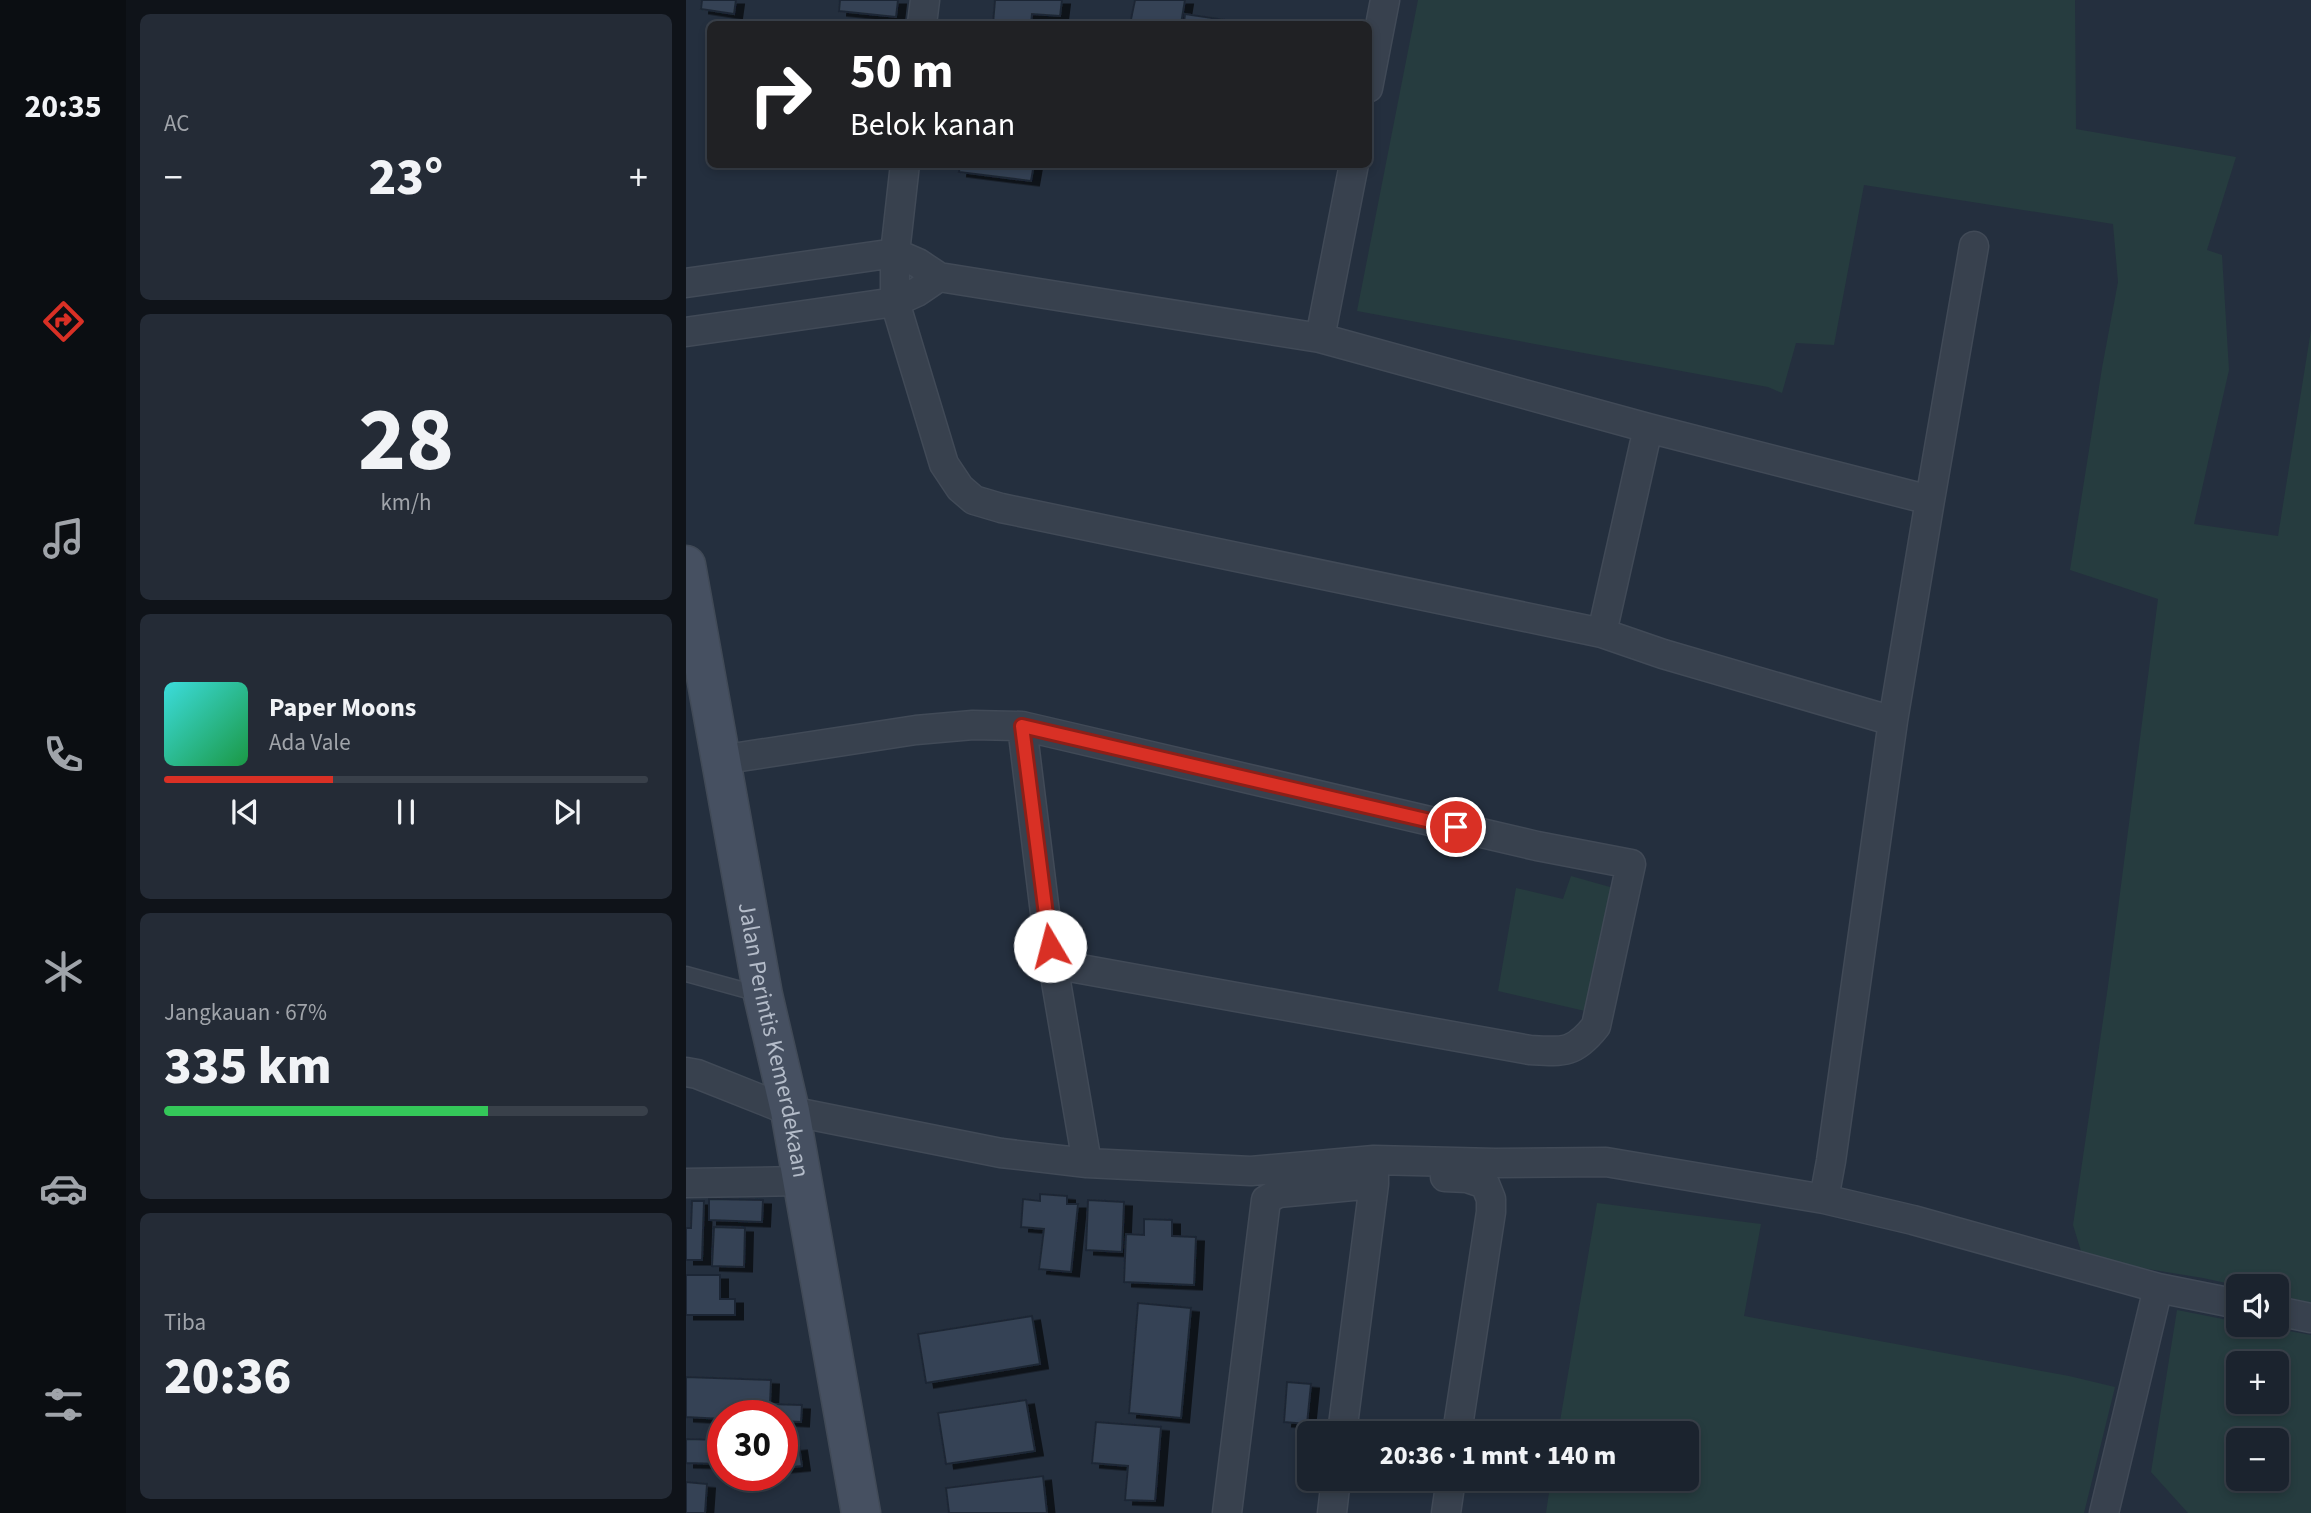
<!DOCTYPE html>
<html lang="id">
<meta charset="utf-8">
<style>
body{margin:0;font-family:"Source Sans 3",sans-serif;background:#242b36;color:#f1f3f6;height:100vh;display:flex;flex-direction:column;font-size:26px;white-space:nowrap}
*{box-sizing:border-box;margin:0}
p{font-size:23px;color:#a0a4aa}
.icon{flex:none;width:38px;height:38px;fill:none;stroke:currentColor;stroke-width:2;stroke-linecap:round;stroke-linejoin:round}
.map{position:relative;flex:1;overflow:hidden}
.sheet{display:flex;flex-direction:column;gap:14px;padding:14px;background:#0f1319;width:560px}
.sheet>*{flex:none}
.top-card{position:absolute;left:21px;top:21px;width:665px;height:147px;border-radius:10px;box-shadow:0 4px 10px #0003,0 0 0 2px #39404a;background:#202124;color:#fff;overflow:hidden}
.controls{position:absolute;left:1540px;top:1274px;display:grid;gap:14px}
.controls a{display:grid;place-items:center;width:63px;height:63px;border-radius:10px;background:#1b232e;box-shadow:0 4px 10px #0003,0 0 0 2px #39404a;font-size:35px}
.speed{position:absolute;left:21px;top:1400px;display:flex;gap:14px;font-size:35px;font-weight:700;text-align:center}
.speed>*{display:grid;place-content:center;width:91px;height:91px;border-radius:50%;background:#1b232e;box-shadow:0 4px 10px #0003,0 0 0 2px #39404a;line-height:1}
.speed .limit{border:10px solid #d22;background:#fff;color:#111}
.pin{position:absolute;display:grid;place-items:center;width:60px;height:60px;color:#fff;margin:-30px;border:4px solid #fff;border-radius:50%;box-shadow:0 2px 7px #0007}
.me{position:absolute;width:77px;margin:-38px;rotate:352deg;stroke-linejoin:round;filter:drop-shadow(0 0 5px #0008)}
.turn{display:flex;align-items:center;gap:24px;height:147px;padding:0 28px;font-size:32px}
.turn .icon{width:91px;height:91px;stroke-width:2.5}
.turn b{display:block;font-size:49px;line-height:60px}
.big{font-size:52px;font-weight:800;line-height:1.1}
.sheet .tile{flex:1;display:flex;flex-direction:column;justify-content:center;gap:10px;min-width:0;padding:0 24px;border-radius:10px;background:#242b36}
.sheet .dial{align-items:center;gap:0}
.dial b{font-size:91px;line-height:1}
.song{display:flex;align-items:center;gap:21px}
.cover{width:84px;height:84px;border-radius:10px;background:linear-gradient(135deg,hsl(180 70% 55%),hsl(140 70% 35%))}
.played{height:7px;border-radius:4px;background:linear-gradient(90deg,#d93025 35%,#39404a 35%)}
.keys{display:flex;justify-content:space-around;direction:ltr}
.heat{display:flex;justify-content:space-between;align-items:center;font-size:38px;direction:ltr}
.charge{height:10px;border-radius:5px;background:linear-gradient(90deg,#34c759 67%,#39404a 0)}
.trip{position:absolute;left:611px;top:1421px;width:402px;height:70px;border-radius:10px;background:#1b232e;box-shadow:0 4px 10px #0003,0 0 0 2px #39404a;font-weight:800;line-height:70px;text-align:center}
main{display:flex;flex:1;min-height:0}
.menu{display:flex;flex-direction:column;width:126px;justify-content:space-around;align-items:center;background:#0b0e12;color:#a0a4aa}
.menu .icon{width:49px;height:49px}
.menu .current{color:#d93025}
.menu b{font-size:32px;color:#f1f3f6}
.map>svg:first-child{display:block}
.green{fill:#263c3f;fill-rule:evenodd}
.building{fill:#364354;stroke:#1f2835;stroke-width:2;filter:url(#shadow)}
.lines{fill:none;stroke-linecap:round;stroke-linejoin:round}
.lane-casing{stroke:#414a57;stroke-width:17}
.street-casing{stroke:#414a57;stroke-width:31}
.secondary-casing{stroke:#414a57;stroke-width:41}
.lane{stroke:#38414e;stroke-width:14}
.street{stroke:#38414e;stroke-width:28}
.secondary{stroke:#465061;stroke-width:38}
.route-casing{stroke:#8d1f18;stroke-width:18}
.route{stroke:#d93025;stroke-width:12}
.labels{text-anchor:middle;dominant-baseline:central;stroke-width:7;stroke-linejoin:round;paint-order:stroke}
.street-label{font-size:24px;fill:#b4bcc9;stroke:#1d2633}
</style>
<main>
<nav class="menu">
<b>20:35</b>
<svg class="icon current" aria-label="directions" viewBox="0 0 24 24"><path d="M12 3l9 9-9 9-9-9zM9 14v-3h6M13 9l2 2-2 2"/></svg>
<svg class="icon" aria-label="music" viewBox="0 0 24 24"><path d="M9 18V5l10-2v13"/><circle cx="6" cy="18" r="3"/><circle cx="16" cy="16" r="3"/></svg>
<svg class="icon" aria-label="phone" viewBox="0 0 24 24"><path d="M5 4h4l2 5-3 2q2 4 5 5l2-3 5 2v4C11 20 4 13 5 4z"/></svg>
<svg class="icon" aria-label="climate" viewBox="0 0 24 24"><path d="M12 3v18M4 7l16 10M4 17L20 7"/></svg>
<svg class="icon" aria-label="car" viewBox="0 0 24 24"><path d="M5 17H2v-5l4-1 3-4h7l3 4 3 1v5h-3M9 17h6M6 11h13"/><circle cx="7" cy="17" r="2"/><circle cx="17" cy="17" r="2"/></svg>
<svg class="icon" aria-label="filters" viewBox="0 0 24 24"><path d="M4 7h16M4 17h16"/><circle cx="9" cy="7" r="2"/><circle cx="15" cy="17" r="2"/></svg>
</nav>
<section class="sheet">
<div class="tile"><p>AC</p>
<div class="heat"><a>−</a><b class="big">23°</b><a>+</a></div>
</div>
<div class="tile dial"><b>28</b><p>km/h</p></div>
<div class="tile">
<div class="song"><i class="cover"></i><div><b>Paper Moons</b><p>Ada Vale</p></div></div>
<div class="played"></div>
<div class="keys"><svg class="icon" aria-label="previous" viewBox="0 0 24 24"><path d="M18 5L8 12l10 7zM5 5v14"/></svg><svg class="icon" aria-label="pause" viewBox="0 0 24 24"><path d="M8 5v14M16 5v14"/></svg><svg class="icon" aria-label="next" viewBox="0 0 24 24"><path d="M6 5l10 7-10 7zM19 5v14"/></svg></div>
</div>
<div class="tile"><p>Jangkauan · 67%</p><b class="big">335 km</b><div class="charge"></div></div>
<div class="tile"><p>Tiba</p><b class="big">20:36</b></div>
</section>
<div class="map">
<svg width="1625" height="1513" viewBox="0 0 1625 1513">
<defs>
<filter id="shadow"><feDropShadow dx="8" dy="4.5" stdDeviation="0" flood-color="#0009"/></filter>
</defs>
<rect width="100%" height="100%" fill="#242f3e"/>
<path class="green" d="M732 0H1389L1390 129 1550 157 1521 250 1536 255 1543 370 1508 524 1592 536 1625 330V1303L1591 1295V1286H1554L1517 1278 1425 1263 1395 1251 1387 1225 1422 986 1472 599 1384 570 1416 368 1432 282 1427 224 1178 185 1148 345 1110 343 1096 393 1082 387 671 311Z
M885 876 931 889 899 1011 812 991 830 888 877 899Z
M911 1203 1075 1224 1058 1316 1383 1376 1429 1387 1398 1513H860L865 1479H1001V1433H872Z
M1491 1310 1552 1322V1325H1568L1625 1335V1513H1502L1465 1472ZM1591 1363V1402H1552V1363ZM1591 1440V1479H1552V1440Z"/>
<path class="building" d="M16 0H50L48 14 15 9Z
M154 0H212L210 17 153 11Z
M309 0H376L374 16 346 14 345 24H307Z
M449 0H499L495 24H444Z
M499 14 546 21 545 24H498Z
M274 164H348L345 181 273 172Z
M354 1194 381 1196V1204H392L385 1272 353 1269 358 1229 335 1227 337 1199 354 1201Z
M23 1199 77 1200 76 1222 23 1220Z
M402 1200 438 1202 436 1252 400 1250Z
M6 1201H18L16 1260H0V1228H5Z
M458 1219 486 1220V1236L510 1237 508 1285 438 1282 440 1234 458 1235Z
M28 1227 59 1228 58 1267 26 1266Z
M0 1275H34V1299H49V1315H0Z
M452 1303 505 1308 495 1418 443 1413Z
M346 1316 354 1364 240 1383 232 1334Z
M0 1377 85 1380 84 1404 116 1405 115 1422 96 1421V1416H37V1419L0 1417Z
M601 1382 625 1384 621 1424 598 1422Z
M340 1400 349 1451 260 1464 252 1413Z
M410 1422 475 1427 469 1501 439 1500 442 1466 406 1463Z
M0 1439 37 1440V1464L0 1463Z
M113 1446 116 1466 96 1468V1448Z
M357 1476 361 1513H263L260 1488Z
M0 1482 21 1484 19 1513H0Z"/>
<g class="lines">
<defs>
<path id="lane" d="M0 974 73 994"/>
<path id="street" d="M236 24 239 0
M682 88 699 0
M219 164 209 253V302L258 464 274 488 288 500 315 508 916 633 977 654 1207 721
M253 277 634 338 962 428 1244 500 1207 721 1145 1161 1138 1199
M0 283 209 253 232 263 253 277 231 292 209 302 0 332
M634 338 668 164
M1244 500 1288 246
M916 633 962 428
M336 726 361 929 401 1163
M34 760 230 730 287 725 336 726 851 846 945 864 910 1026C888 1054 877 1052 844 1050L367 964
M0 1072 11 1074 104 1111 315 1153 401 1163 565 1171 688 1160 809 1163 920 1162 1138 1199 1227 1220 1472 1288
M759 1177 781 1178 799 1184 805 1199V1212L771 1433
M0 1183 116 1181
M1591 1311 1625 1318
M656 1433 688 1184
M541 1513 580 1200 592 1193 688 1184V1160
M646 1513 650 1479
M760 1513 765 1479
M1418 1513 1472 1288 1552 1304"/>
<g id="secondary">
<path id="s1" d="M0 565 77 995 104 1111 175 1513"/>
</g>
</defs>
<use href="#lane" class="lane-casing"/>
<use href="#street" class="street-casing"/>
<use href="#secondary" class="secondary-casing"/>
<use href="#lane" class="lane"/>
<use href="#street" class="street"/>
<use href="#secondary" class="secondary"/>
</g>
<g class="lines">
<defs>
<path id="route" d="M364 946 336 726 770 827"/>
</defs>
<use href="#route" class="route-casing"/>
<use href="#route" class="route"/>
</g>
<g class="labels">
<g class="street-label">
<text stroke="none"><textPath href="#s1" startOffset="483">Jalan Perintis Kemerdekaan</textPath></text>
</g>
</g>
</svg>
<div class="controls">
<a><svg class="icon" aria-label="sound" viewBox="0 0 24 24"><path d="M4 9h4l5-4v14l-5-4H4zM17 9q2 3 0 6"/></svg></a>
<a>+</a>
<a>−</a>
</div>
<div class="speed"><div class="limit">30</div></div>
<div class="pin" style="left:770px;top:827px;background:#d93025"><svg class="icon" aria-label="arrive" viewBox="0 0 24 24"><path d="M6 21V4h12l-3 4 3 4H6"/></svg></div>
<svg class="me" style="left:364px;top:946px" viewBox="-20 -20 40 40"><circle r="19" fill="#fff"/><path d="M0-13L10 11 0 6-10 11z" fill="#d93025"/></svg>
<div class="trip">20:36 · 1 mnt · 140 m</div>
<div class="top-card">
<div class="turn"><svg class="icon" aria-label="right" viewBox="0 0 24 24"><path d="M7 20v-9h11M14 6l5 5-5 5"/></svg><div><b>50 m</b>Belok kanan</div></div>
</div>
</div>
</main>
